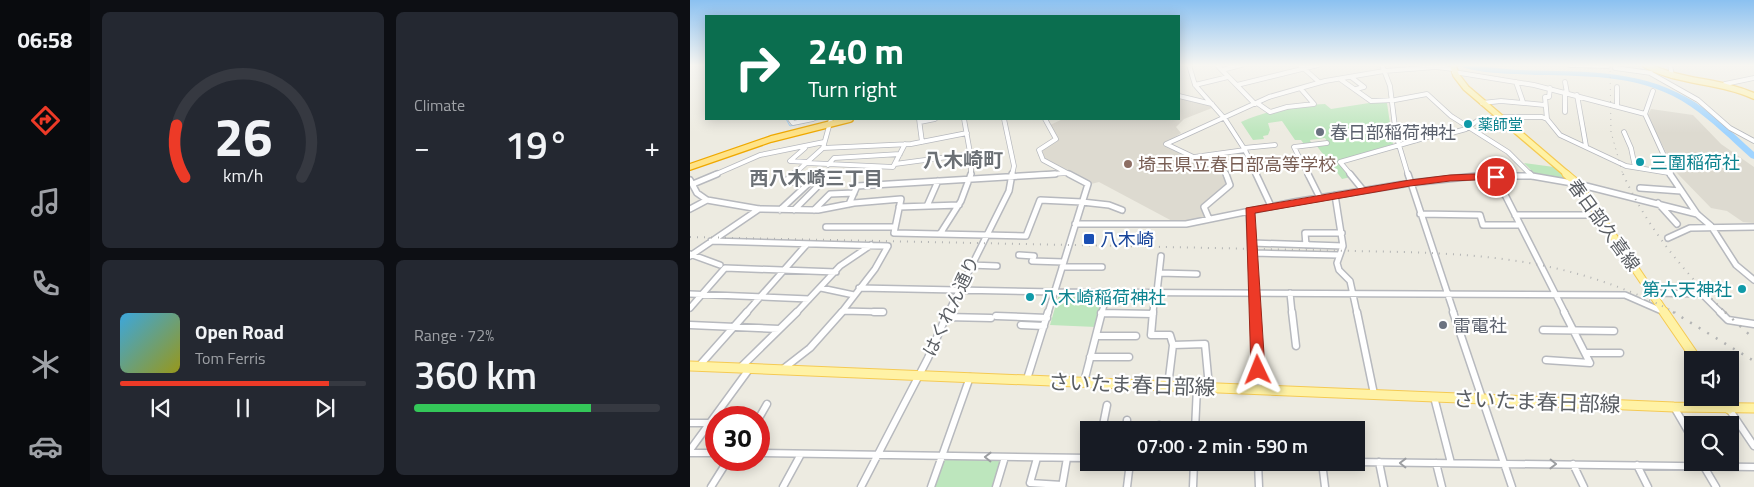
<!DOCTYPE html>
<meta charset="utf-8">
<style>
body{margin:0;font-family:"Titillium Web","Noto Sans JP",sans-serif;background:#242831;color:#f1f3f6;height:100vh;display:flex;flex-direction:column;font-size:19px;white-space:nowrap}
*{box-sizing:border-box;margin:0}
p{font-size:16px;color:#9ea1a6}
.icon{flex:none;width:28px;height:28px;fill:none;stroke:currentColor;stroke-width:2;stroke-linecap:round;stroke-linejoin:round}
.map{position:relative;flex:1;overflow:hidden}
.panel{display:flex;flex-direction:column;gap:12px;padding:12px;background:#0d0f14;width:600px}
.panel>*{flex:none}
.banner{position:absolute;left:15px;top:15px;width:475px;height:105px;border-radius:0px;box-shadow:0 2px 12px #0003;background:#0b6e4f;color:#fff;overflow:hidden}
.controls{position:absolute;left:994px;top:351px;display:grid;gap:10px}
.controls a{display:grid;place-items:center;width:55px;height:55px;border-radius:0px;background:#171b24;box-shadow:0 2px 12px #0003;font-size:25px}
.speed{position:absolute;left:15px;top:406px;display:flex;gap:10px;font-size:25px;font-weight:700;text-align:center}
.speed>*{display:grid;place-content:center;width:65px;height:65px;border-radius:50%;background:#171b24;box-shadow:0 2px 12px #0003;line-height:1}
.speed .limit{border:8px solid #d22;background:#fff;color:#111}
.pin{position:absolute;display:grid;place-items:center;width:42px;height:42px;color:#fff;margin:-21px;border:2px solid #fff;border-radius:50%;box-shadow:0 1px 5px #0007}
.me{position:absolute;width:55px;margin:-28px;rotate:358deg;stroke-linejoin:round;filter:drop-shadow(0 0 4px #0008)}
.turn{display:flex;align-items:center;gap:18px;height:105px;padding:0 20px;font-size:22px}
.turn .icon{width:65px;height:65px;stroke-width:2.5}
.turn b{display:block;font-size:35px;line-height:42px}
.big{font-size:38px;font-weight:600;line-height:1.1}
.panel .widget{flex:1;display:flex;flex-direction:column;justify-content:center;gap:8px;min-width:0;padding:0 18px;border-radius:8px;background:#242831}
.panel .dial{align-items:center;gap:0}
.dial svg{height:130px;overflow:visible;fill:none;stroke:#363941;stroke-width:7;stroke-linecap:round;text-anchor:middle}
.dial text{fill:#f1f3f6;stroke:none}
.song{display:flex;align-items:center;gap:15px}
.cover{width:60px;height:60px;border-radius:8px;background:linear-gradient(135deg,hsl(200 70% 55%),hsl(60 70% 35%))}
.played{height:5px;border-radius:2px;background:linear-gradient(90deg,#ed3a27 85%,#363941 85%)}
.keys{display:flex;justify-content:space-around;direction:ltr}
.heat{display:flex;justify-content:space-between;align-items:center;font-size:28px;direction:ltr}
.charge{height:8px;border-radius:4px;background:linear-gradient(90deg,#34c759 72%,#363941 0)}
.panel .tiles{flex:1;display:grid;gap:12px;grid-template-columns:repeat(2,1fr)}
.trip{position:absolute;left:390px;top:421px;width:285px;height:50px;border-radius:0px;background:#171b24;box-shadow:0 2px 12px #0003;font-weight:600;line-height:50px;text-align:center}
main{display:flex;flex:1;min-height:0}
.tab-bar{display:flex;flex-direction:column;width:90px;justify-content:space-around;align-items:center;background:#090b0e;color:#9ea1a6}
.tab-bar .icon{width:35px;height:35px}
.tab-bar .active{color:#ed3a27}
.tab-bar b{font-size:22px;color:#f1f3f6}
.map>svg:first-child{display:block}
.education{fill:#dddad0}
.green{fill:#bde6bd}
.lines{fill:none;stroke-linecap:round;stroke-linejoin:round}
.stream{stroke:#a0d4ff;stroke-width:1}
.river{fill:#a0d4ff;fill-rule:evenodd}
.minor-far2-casing{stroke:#b7b9be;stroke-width:5.5}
.minor-far1-casing{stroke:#b7b9be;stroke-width:8}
.minor-casing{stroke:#b7b9be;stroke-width:9}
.major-far2-casing{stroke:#f5ca53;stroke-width:8}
.major-far1-casing{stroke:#f5ca53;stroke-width:9}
.major-casing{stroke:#f5ca53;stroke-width:11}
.highway-casing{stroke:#efa800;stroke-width:8}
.minor-far2{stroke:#fff;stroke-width:4}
.minor-far1{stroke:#fff;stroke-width:5}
.minor{stroke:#fff;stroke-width:6}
.major-far2{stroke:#fff2a5;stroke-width:5.5}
.major-far1{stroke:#fff2a5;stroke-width:7}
.major{stroke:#fff2a5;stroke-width:9}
.highway{stroke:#ffe387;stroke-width:5.5}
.rail-far2{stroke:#b3b4b4;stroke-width:1;stroke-dasharray:1 5;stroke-linecap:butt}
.rail-far1{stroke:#b3b4b4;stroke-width:2;stroke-dasharray:1 6;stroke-linecap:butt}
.rail{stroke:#b3b4b4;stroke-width:2.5;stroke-dasharray:2 8;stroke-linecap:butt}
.oneway{stroke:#9c9ea1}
.route{fill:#ed3a27;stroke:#9a2619}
.culture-dot{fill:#0f9aa8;stroke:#fff;stroke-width:2}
.worship-dot{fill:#6b7280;stroke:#fff;stroke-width:2}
.education-dot{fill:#8d6e63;stroke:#fff;stroke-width:2}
.transit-dot{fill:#1a4fb4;stroke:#fff;stroke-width:2}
.labels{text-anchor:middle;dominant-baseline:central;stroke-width:4.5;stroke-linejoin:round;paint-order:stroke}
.far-culture-label{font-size:15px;fill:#0d838f;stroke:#fff;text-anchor:start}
.worship-label{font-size:18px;fill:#5b616d;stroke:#fff;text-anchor:start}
.culture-label{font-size:18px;fill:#0d838f;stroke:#fff;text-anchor:start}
.education-label{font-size:18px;fill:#785e54;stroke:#fff;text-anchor:start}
.street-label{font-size:18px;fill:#5a5e63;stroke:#fff}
.transit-label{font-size:18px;fill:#164399;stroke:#fff;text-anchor:start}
.neighbourhood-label{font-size:19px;font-weight:bold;fill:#6b7075;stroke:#fff}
.quarter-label{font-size:20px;font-weight:bold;fill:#6b7075;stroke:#fff}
.near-street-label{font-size:21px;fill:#5a5e63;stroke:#fff}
</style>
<main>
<nav class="tab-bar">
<b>06:58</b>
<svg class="icon active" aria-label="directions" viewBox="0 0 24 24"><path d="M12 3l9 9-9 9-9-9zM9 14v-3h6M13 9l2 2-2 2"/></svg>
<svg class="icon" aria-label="music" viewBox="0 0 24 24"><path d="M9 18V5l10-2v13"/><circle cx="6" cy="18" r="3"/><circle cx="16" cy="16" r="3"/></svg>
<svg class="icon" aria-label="phone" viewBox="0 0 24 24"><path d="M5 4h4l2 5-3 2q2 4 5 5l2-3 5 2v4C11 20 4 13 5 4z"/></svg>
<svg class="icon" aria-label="climate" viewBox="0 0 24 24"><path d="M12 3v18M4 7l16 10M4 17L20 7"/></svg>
<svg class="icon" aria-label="car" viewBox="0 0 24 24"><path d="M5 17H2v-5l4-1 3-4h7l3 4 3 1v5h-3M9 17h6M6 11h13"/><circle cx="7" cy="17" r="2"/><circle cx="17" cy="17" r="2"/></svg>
</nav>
<section class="panel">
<div class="tiles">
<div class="widget dial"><svg viewBox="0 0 100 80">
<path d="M14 69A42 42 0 1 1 86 69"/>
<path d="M14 69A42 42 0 0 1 9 37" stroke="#ed3a27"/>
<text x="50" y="56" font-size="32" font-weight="700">26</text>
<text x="50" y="72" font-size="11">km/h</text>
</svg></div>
<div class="widget"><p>Climate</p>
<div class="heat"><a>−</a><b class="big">19°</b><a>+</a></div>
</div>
<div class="widget">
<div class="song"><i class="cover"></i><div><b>Open Road</b><p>Tom Ferris</p></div></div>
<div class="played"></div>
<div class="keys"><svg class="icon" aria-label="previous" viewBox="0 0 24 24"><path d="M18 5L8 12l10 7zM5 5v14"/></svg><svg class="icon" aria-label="pause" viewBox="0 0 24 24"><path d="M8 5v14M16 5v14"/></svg><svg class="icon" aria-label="next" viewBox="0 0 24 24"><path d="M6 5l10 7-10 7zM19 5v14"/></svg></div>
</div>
<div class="widget"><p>Range · 72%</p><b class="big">360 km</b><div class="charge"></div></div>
</div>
</section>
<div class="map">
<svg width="1064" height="487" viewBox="0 0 1064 487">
<rect width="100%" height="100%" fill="#edebe1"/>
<path class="education" d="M489 97 518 104 522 108 494 119 486 127 491 133 473 145 533 173 537 185 512 205 515 217 513 218 484 222 409 182 401 184 355 159 352 150 368 140 360 125 373 119H489Z
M961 109 1003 115 1031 144 1064 167V223L1053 222 1037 211 1021 208 986 172 964 129 958 115Z"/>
<path class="green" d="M679 103H697L703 144 649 161 661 177 652 179 626 145 639 144 635 138 620 140 621 143 614 144 611 140H605L592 121 578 123 580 130 578 135 573 136 574 139 563 140 551 122C577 110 607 105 635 104L641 109Z
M834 163 864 167 878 179 845 174Z
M369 294 414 295 406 327 360 325Z
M255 459 310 460 303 487H245Z"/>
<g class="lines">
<path class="stream" d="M96 119 100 126 131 119"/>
<path class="river" d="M769 65C789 65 809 69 829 70 886 72 945 68 996 97 1022 111 1042 133 1064 152V159L1061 158C1041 140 1022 121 1000 106 955 75 900 76 848 75 830 74 783 74 769 65Z"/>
<defs>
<path id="minor-far2" d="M499 65 505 85 535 119 555 150 567 175
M527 65 565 104
M610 65 629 82
M692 65 700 86 706 135 718 175
M880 65 918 66
M980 65 982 76
M925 68 961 73
M532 70 551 65
M764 72 844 85 955 114 981 171 980 175
M960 73 1008 100 1040 128 1064 141
M661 77 674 87 666 89
M650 79 681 101 705 100 737 94 761 116 818 152 841 175
M826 82 833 102
M875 82 877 93
M1035 84 1064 78
M505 85 538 77
M547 85 628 65
M927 87V106
M875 92V112
M887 95 896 146
M489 96 522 104
M567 103 580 112 597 107 624 104 611 89
M792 103 811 101 855 105
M955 114 963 91
M100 119 103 123 123 119
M229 119 232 142
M274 119 281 158V175
M314 119 324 166 322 175
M355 119 366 139 349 150 353 160 381 175
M857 119 855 97H859L860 88
M230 122 245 119
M934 132 941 148 945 167
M114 146 115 148 100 161 118 162
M133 148 221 144 277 133
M554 148 585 145
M504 157 555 150
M117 163 203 167 215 144
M205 164 280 154
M138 165 144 158 210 154
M24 175 70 155 134 142
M103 175 133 148 141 119
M139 175 141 173
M345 175 377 173
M536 175 535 172 476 144 579 97 635 81 694 71 746 67 763 69
M618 175 604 147 637 143
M661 175 650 162 748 134H758L776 129 787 121 808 117H852L857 119 870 135 936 166 979 173"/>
<path id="minor-far1" d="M566 174 581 206
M618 174 630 198
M660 174 673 190
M718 174 764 313
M840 174 842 176
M980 174 1007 214 1021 226 1046 265 1064 280
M806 177 875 313
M0 180 7 193 17 200 69 209 128 210 164 203 211 199 204 233 336 236 350 200 392 202
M3 184 27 174
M950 188 991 191
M645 195 653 246 647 263 649 270 660 281 667 313
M392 202 419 205 432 210
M968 203 987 224
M159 204 167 186 365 174
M237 206 248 181
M209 207 269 205
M0 209 17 200
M90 210 118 184 96 181 104 174
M104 210 140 174
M124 210 140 194 164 193
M559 211 564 313
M730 214 790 215 793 225H830
M825 215H910
M519 219 514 207 540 185 536 174
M385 224H496L604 202 720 183 786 176H842L888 184 1007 214
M136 227H205
M250 234 271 201 281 174
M978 238 1000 228 1064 227
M21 241 198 246 185 269 151 313
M562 243 653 246
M616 245 615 233H652
M563 253 649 255
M0 254 30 265
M329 255 344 256 342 261 374 262
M0 256 69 209
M280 265 307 266
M372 267H412
M469 273 507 274
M131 288 164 295
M169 288 364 292 935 295 974 312
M467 292 471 256
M600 293 602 313
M964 293 1012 294 1031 313
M0 294 119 299
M0 308 35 268 146 272
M153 311 193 312
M56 313 117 244
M106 313 150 266 181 245
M258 313 319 191 322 174
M358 313 398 184 379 174
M411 313H413
M412 313 417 292
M463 313 465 292"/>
<path id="minor" d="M184 312H193
M463 312 461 335H480L483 345 478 386
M564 312 568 389
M602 312 606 346
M667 312 684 394
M763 312 822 487
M1030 312 1038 320 1064 324
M411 313 463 314
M306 316 357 318
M256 317 301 318
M0 325 89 329
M331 325 354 326
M853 330 924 331
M406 336H446
M483 345 515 344 519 387
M895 353H930
M400 357H439
M856 360 900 363 874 312
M9 366 57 312
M50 368 107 312
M93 369 120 348 152 312
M337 379 358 312
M394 382 412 312
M744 397 761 463
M984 407 1002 438
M1039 409 1064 446
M69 418 77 404
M0 423H19
M505 427 542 430
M412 430 417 405
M436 430 437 420
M468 430 469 425
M505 430 507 387
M0 450 60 368
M0 453H26
M69 453 399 458
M347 458 340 483 372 485
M568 462 569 487
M632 462 635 487
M666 462 1064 467
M689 462 694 487
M746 463 752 487
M883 464 894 487
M947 465 958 487
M1013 465 1026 487
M21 487 38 460
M93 487 111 454
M171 487 238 358 258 312
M241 487 280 377
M306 487 315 457
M372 487 377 458
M437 487 440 462
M503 487 504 462"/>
<path id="major-far2" d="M763 65 766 75 776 88 878 175
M956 65C990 83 1029 80 1064 96"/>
<path id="major-far1" d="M876 174 888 184 975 313"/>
<path id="major" d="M974 312 1007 360
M0 366 984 407 1064 408
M1031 398 1039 409"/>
<path id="highway" d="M0 167 81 139 160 119"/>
</defs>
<use href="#minor-far2" class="minor-far2-casing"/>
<use href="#minor-far1" class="minor-far1-casing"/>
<use href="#minor" class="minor-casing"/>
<use href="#major-far2" class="major-far2-casing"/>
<use href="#major-far1" class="major-far1-casing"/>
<use href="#major" class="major-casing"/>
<use href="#highway" class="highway-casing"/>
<use href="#minor-far2" class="minor-far2"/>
<use href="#minor-far1" class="minor-far1"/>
<use href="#minor" class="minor"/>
<use href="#major-far2" class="major-far2"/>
<use href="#major-far1" class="major-far1"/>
<use href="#major" class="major"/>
<use href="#highway" class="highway"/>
<path class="rail-far2" d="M920 65 921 132 933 175"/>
<path class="rail-far1" d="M933 174C957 228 994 272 1036 313
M0 237 713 252C815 255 894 265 986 313"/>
<path class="rail" d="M983 312 1064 361
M1035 312 1064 339"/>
</g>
<defs><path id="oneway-chevron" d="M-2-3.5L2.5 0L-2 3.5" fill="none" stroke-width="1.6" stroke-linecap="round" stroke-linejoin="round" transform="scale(1.25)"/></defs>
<g class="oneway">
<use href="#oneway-chevron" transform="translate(298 457) rotate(-179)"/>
<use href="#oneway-chevron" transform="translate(713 463) rotate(-179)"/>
<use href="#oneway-chevron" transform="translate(863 464) rotate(1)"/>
</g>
<linearGradient id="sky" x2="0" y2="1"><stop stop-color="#8bc1f1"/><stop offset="0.49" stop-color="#f7f6f2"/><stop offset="1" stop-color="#f7f6f2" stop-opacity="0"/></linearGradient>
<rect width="1064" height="133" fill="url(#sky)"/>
<path class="route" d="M806 173 811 177 810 179 760 181 720 186 565 213 575 370 573 374H563L561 370 556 208 720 180 760 175Z"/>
<g class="culture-dot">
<circle cx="778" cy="124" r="5"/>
<circle cx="950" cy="162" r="5"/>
<circle cx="1052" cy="289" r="5"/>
<circle cx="340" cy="297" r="5"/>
</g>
<g class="worship-dot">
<circle cx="630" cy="132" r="5"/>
<circle cx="753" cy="325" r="5"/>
</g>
<circle class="education-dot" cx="438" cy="164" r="5"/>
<rect class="transit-dot" x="393" y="233" width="12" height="12" rx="2.5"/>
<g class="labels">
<g class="far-culture-label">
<text x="788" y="124">薬師堂</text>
</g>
<g class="worship-label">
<text x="640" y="132">春日部稲荷神社</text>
<text x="763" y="325">雷電社</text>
</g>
<g class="culture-label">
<text x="960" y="162">三圍稲荷社</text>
<text x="1042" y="289" text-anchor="end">第六天神社</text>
<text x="350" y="297">八木崎稲荷神社</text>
</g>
<g class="education-label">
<text x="448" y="164">埼玉県立春日部高等学校</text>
</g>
<g class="street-label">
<text transform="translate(914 225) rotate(54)">春日部久喜線</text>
<text transform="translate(261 306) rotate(-65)">はくれん通り</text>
</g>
<g class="transit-label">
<text x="410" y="239">八木崎</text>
</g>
<g class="neighbourhood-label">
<text x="126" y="177">西八木崎三丁目</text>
</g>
<g class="quarter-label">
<text x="273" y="159">八木崎町</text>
</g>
<g class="near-street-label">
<text transform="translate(442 384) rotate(2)">さいたま春日部線</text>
<text transform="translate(847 401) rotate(2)">さいたま春日部線</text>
</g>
</g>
</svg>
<div class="controls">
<a><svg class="icon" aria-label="sound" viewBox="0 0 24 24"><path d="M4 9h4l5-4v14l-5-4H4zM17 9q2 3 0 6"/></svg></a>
<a><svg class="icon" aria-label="search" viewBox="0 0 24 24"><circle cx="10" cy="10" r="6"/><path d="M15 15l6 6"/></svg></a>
</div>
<div class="speed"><div class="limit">30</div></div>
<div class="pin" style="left:806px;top:177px;background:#d93025"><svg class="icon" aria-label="arrive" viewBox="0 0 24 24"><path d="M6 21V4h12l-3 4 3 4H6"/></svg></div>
<svg class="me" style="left:568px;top:370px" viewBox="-20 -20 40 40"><path d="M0-17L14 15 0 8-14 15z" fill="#ed3a27" stroke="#fff" stroke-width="4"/></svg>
<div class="trip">07:00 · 2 min · 590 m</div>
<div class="banner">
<div class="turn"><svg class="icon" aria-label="right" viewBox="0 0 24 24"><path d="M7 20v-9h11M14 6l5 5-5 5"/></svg><div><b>240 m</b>Turn right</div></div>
</div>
</div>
</main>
